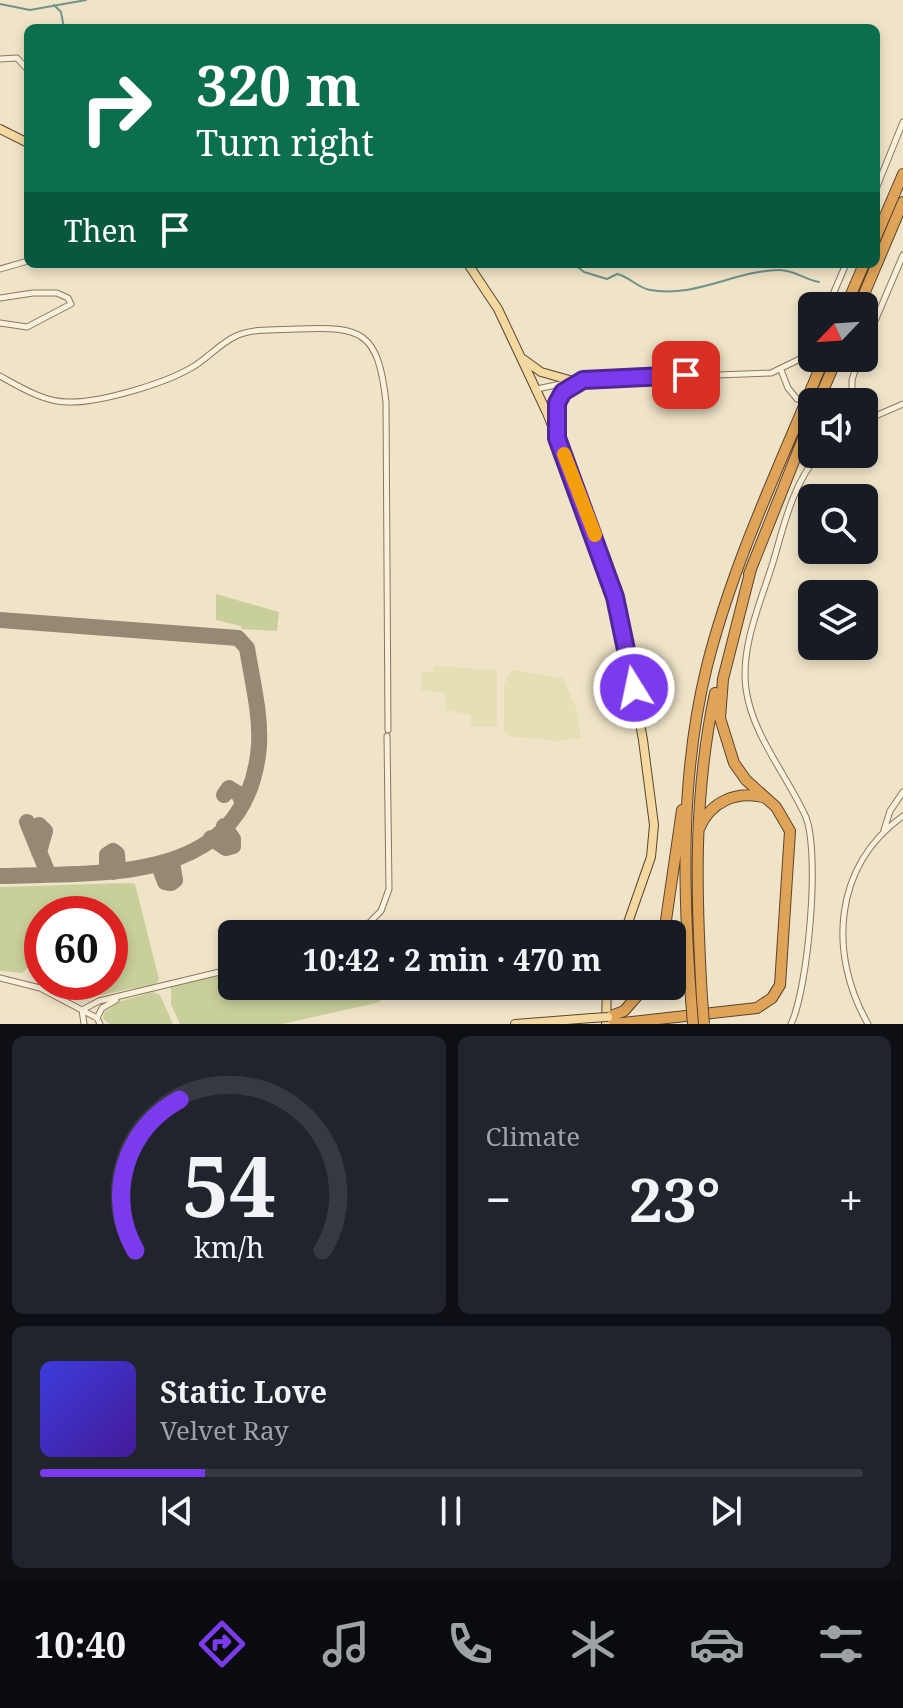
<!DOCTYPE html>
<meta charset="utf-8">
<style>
body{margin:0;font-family:"Noto Serif",serif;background:#20242c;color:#f1f3f6;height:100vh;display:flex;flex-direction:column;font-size:30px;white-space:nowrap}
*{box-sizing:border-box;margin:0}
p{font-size:26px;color:#9ea1a6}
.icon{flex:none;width:44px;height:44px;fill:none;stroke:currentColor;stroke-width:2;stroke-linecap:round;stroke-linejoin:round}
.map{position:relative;height:1024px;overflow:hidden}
.side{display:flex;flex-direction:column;gap:12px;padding:12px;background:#0d0f14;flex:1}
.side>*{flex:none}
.top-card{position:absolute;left:24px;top:24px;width:856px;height:244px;border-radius:12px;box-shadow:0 4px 12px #0003;background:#0b6e4f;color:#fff;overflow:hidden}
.needle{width:52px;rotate:245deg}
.controls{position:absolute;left:798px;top:292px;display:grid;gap:16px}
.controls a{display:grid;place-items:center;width:80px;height:80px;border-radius:12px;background:#171b24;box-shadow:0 4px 12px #0003;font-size:40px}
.speed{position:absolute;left:24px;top:896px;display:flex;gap:16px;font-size:40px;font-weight:700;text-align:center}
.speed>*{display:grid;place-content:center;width:104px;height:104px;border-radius:50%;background:#171b24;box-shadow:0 4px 12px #0003;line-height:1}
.speed .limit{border:12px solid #d22;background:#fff;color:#111}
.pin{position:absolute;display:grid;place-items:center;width:68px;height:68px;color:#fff;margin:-34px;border-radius:16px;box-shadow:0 4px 12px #0006}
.me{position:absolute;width:88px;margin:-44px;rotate:350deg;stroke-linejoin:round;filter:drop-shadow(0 0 6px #0008)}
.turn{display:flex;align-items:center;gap:28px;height:168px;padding:0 40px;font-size:36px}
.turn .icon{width:104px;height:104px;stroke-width:2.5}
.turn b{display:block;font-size:56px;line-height:68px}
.then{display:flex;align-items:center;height:76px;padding:0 40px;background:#0003;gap:16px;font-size:30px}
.big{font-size:60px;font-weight:700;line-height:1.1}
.side .widget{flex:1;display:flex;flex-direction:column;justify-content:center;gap:12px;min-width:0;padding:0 28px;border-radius:12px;background:#20242c}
.side .dial{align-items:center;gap:0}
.dial svg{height:208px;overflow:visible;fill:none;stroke:#363941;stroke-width:7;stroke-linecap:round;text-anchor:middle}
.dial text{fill:#f1f3f6;stroke:none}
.song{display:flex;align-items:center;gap:24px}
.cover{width:96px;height:96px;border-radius:12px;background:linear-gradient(135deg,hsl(240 70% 55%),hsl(260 70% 35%))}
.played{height:8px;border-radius:4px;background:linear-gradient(90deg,#7c3aed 20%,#363941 20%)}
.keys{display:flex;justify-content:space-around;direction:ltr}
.heat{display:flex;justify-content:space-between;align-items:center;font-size:44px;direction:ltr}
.side .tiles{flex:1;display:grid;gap:12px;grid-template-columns:1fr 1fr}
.widget:last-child{grid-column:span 2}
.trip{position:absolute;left:218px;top:920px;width:468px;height:80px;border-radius:12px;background:#171b24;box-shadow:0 4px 12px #0003;font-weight:700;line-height:80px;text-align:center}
.tab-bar{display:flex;height:128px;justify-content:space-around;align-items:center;background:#090b0e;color:#9ea1a6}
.tab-bar .icon{width:56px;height:56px}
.tab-bar .active{color:#7c3aed}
.tab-bar b{font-size:36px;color:#f1f3f6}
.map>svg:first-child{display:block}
.farmland{fill:#e6deb5}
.green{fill:#c9cf9b}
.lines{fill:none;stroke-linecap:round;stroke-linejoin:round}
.stream{stroke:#6f938a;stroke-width:2}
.taxiway{stroke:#968974;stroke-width:16}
.minor-tunnel{stroke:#ccc0a6;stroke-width:5;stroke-dasharray:5 2.5;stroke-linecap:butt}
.minor-casing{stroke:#8d765c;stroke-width:7}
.primary-casing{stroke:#5b4430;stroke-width:10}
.motorway-casing{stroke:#5b4430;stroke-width:12}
.minor{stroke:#faf1dc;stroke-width:5}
.primary{stroke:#f3d9a0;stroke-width:8}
.motorway{stroke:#e0a458;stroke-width:10}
.primary-bridge-casing{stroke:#5b4430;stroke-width:10;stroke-linecap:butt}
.motorway-bridge-casing{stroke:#5b4430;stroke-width:12;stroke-linecap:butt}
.primary-bridge{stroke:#f3d9a0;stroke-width:8}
.motorway-bridge{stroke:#e0a458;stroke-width:10}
.route-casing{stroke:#51269a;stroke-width:20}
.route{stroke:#7c3aed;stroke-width:14}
.slow{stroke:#f59e0b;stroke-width:14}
</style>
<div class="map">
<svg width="903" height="1024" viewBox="0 0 903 1024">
<rect width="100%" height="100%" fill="#f0e4c8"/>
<path class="farmland" d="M433 666 497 670V727L471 726V715L446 710V693L421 690 422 672H433Z
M512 670 563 678 577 711 581 738 559 741 508 736 504 733V684Z"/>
<path class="green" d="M216 594 279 612 277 631 241 629V626L216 620Z
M128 883 135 884 159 979 156 984 81 999 49 982H110V914H42V947H39L33 963 22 973 0 971V887Z
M232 972V986H384L380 1002 282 1024H180L171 1004V987Z
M153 992 160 995 173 1024H110L103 1019 104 1012 118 1002Z"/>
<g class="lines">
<path class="stream" d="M0 4 30 10 86 0
M54 5 61 12 64 28
M574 264 584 272 607 279 617 274C630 277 638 288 650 290 696 298 734 271 778 270 793 269 805 280 819 282"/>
<path class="taxiway" d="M0 620 238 638 247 648C252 680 261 714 259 746 247 887 102 872 0 876
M224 795 229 788 239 794 242 801
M27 822 47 871 45 874
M30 829 39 825 45 831 39 852
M211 838 226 848 233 846V839L224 826
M159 866 165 882 171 883 175 880 172 862
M107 872V855L113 851 117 854 118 867 113 872"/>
<path class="minor-tunnel" d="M797 399 812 406"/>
<defs>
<path id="minor" d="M0 59 17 58 28 70
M876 189 903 122
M0 269 28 261
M0 298 33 293H57L68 298 71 304 27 327 0 323
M828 306 846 264
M864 347 903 255
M781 370 788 388 797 399
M0 376C20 387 44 402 68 402 100 403 163 384 191 368 207 359 219 344 236 336 253 328 278 330 297 329 363 326 378 332 386 402L388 730
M584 380 771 373 800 359 812 339
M537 389 570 382
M852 402V380L859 358
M864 421 903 404
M884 830 890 811 903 792
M358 934 381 911 389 889 387 736
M0 978 40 988 97 1018 100 1024
M82 1010 99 1001 232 969
M82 1010 84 1024
M97 1018 102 1008 116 1000
M791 1024C808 989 821 850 805 815 786 774 752 734 746 689 740 646 762 599 774 559 784 524 794 482 819 454
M868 1024C828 954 833 866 903 816"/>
<path id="primary" d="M0 129 28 143
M468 264 498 309 547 413 593 530 621 619 643 740 654 825 651 857 624 934
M523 359 541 372 573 381
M557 429 559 397 583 380
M515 1024 592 1018
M606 1024 607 986"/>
<path id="motorway" d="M876 237 903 174
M846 306 864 264
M859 306 903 202
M818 402 837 358
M749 574 812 416
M699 829C710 802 735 791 763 797
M664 934 682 810
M702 998C696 895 693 795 715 693
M691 999C683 888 680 775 707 666 734 559 783 459 824 358
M608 1017 624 1011 646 986
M614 1024 757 1008 772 998 780 985 790 831 776 807 746 780 734 763 720 718 723 679 751 569"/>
</defs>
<use href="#minor" class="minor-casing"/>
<use href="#primary" class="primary-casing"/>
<use href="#motorway" class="motorway-casing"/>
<use href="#minor" class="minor"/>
<use href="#primary" class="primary"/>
<use href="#motorway" class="motorway"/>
<defs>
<path id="primary-bridge" d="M592 1018 608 1017"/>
<path id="motorway-bridge" d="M702 998 704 1024
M691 999 693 1024"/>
</defs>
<use href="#primary-bridge" class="primary-bridge-casing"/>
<use href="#motorway-bridge" class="motorway-bridge-casing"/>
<use href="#primary-bridge" class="primary-bridge"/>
<use href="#motorway-bridge" class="motorway-bridge"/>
</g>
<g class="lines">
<defs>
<path id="route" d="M634 688 615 597 557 438V403L563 392 583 380 686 375"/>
</defs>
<use href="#route" class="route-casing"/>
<use href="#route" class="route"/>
<path class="slow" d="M564 454 595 535"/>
</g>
</svg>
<div class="controls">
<a><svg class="needle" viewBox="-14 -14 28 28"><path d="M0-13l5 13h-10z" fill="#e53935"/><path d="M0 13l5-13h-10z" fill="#9ea1a6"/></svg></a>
<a><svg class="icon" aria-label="sound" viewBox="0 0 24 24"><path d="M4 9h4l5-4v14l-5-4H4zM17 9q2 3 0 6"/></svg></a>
<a><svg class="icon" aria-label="search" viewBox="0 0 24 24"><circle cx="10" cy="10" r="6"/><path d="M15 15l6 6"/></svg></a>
<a><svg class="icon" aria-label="layers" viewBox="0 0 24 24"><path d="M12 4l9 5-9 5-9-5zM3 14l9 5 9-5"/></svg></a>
</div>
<div class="speed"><div class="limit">60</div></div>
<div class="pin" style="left:686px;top:375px;background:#d93025"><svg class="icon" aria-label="arrive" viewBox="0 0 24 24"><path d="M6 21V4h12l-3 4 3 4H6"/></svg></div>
<svg class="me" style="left:634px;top:688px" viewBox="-20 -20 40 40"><circle r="17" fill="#7c3aed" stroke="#fff" stroke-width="3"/><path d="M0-11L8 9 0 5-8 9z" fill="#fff"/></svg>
<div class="trip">10:42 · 2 min · 470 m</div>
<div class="top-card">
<div class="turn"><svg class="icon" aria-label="right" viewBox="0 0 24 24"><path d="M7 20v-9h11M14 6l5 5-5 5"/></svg><div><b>320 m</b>Turn right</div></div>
<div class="then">Then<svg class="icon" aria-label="arrive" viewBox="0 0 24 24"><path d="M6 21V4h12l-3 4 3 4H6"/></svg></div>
</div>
</div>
<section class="side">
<div class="tiles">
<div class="widget dial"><svg viewBox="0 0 100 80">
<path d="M14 69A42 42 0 1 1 86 69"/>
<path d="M14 69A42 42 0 0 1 31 11" stroke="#7c3aed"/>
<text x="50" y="56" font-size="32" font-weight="700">54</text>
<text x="50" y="72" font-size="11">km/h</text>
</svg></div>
<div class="widget"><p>Climate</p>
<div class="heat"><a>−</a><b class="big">23°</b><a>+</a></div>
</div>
<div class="widget">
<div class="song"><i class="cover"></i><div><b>Static Love</b><p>Velvet Ray</p></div></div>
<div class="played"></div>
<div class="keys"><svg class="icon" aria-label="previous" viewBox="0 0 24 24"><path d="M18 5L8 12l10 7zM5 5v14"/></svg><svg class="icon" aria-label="pause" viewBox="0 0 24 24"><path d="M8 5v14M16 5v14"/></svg><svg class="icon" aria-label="next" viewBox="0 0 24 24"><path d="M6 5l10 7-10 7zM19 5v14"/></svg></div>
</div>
</div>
</section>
<nav class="tab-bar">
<b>10:40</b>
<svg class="icon active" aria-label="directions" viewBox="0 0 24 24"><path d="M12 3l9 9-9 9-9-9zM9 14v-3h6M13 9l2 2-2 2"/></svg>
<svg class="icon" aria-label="music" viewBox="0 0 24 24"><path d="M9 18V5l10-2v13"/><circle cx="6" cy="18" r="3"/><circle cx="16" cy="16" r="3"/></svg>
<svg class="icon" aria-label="phone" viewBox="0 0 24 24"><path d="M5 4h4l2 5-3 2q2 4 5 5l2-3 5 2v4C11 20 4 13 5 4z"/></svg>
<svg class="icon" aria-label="climate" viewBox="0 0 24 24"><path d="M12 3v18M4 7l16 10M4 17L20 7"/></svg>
<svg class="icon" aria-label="car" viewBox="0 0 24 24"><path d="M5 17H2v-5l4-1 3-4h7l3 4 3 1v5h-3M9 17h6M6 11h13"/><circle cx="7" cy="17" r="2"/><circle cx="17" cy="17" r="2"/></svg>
<svg class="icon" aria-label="filters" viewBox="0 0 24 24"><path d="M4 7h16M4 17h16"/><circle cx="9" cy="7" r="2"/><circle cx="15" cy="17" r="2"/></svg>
</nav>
